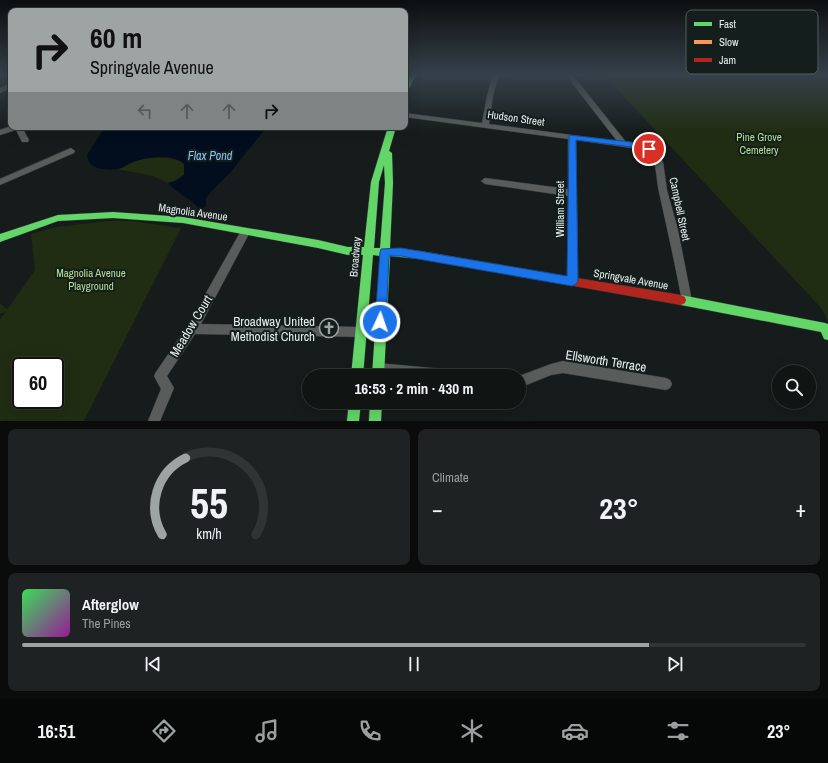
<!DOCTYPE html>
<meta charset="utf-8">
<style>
body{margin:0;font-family:"Archivo Narrow",sans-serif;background:#1e2222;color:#f1f3f6;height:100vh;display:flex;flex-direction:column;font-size:15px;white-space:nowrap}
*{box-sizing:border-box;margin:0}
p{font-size:13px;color:#9c9fa0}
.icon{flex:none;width:22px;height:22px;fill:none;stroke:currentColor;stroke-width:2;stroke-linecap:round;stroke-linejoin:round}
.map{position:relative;height:421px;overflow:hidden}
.drawer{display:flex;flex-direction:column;gap:8px;padding:8px;background:#090c0b;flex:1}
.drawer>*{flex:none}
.guide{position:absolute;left:8px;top:8px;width:400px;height:122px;border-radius:8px;box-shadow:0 4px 16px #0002,0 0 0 1px #303434;background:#9ea4a4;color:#111;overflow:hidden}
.tools{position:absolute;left:772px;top:365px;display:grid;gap:8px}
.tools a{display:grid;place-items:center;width:44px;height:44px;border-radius:50%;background:#101514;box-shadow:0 4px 16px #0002,0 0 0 1px #303434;font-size:20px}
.speed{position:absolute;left:12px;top:357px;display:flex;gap:8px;font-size:20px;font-weight:700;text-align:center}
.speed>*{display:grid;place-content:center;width:52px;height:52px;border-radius:50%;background:#101514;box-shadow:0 4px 16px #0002,0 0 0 1px #303434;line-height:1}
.speed .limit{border:2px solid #111;border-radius:6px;background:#fff;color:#111}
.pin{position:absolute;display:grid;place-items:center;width:34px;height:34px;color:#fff;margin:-17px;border:2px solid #fff;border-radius:50%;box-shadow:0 1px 4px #0007}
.me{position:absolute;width:44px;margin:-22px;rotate:3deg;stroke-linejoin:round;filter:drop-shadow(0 0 3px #0008)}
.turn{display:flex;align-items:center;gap:14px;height:84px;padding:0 16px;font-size:18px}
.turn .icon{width:52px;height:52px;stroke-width:2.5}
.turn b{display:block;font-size:28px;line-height:34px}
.lanes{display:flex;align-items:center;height:38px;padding:0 16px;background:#0003;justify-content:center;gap:20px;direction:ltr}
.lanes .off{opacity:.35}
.big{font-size:30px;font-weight:700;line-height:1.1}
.drawer .card{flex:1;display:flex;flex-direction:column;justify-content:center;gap:6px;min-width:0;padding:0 14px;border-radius:8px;background:#1e2222}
.drawer .dial{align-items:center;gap:0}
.dial svg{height:104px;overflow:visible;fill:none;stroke:#303434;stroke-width:7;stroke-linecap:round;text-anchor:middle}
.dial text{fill:#f1f3f6;stroke:none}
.song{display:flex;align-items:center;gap:12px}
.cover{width:48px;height:48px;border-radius:6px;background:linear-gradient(135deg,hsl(130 70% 55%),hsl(300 70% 35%))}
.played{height:4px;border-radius:2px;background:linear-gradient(90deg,#9ea4a4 80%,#303434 80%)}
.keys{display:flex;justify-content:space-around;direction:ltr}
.heat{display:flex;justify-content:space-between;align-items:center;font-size:22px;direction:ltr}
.drawer .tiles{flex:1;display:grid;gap:8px;grid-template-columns:1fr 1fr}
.card:last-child{grid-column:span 2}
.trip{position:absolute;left:302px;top:369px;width:224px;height:40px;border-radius:20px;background:#101514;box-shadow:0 4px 16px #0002,0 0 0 1px #303434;font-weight:700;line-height:40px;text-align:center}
.tabs{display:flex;height:64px;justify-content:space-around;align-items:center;background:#060808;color:#9c9fa0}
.tabs .icon{width:28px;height:28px}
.tabs .selected{color:#9ea4a4}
.tabs b{font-size:18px;color:#f1f3f6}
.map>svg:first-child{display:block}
.green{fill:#202d12;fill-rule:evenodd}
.water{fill:#020e1e}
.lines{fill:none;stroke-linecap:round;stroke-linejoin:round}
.street-casing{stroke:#333837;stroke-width:1}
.fast-casing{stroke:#333837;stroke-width:1}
.slow-casing{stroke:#333837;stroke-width:1}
.jam-casing{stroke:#333837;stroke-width:1}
.street{fill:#585d5c;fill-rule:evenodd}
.fast{fill:#63d668;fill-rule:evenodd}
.slow{fill:#ff974d;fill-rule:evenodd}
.jam{fill:#b3261e;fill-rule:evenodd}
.route{fill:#1a73e8;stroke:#114b97}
.labels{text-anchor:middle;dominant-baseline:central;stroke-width:4;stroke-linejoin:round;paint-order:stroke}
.street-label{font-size:11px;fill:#e7eeed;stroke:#141e1d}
.park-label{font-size:11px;fill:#b7de90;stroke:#141e1d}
.water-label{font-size:12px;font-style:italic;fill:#8cc6f3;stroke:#141e1d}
.near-poi-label{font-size:13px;fill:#e7eeed;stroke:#141e1d;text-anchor:end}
.near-street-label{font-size:13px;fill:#e7eeed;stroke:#141e1d}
.key{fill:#141e1d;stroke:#535c5b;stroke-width:1}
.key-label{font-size:11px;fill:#e7eeed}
</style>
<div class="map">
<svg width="828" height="421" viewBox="0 0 828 421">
<rect width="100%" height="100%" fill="#161c1b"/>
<path class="green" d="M603 74H828V321L822 309Z
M146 158H168L183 162 185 167 184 175 175 181 168 183 153 176 117 169 132 162Z
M108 221H131L181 228 84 421H0V320L6 311 0 314V303L7 310 35 270 31 234 57 227ZM21 366H55V400H21Z"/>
<path class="water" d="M105 127H267L229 174 211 192 206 198V206L200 210C192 198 177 194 168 183L175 181 184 175V164C173 153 147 157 133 162 128 164 122 169 117 169 105 171 88 169 87 155Z"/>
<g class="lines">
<defs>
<path id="street" d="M493 74H499L493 96 489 124 617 141 565 74H572L626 142 656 149 663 162 667 190 678 230 692 301 691 304 687 306 683 304 682 301C675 264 667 228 659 192 656 178 657 165 650 153L631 148 576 140 578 281 577 284 573 285 569 284 568 281V196L485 184 481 181 485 178 568 189V139L405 117V113L482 123 487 96Z
M11 83V88L0 93V88Z
M11 126 22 127 29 140 28 142H22L16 130 0 135V130Z
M71 148 75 151 74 153 0 185V179Z
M245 228 248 229 250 232 201 324 361 327 365 328 367 332 365 336 361 337 195 334 167 376 174 388 160 421H148L161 389 154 376 156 372 188 325 242 229Z
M563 361 666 378 670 380 672 384 670 388 666 390 563 373 551 375 519 388V376L551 364Z
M378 363 453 370 457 372 459 376 378 375 374 373 372 369 374 365Z"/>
<path id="fast" d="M411 74H417L408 90 405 92V84Z
M388 127H396L389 151 392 153 393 183 390 248 420 251 423 252 425 255 423 258 420 259 390 256 384 376H372L380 256 373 255 363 376H351L363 255H348L318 248 183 223 113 218 58 221 0 242V234L58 215 113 212 183 217 318 240 348 247H364L371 182ZM384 165 385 183 380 248H374L379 182Z
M681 295 825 323 828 324V340L824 339 821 332 681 305 677 303 676 300 677 297Z
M349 402H361L359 421H347Z
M370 402H382L381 421H369Z"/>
<path id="slow" d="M420 251 546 273 550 274 551 277 550 280 546 281 420 259 417 258 415 255 417 252Z"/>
<path id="jam" d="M546 273 681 295 685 297 686 300 685 303 681 305 546 281 542 280 541 277 542 274Z"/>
</defs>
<use href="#street" class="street-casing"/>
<use href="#fast" class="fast-casing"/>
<use href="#slow" class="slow-casing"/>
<use href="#jam" class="jam-casing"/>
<use href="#street" class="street"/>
<use href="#fast" class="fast"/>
<use href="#slow" class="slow"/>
<use href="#jam" class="jam"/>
</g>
<linearGradient id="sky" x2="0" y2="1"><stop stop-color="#0c0f0f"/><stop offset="0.56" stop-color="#36404a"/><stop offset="1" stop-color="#36404a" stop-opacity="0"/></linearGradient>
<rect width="828" height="133" fill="url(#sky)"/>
<path class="route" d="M569 135 631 142 651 147 653 149 649 152 631 147 576 140 578 281 576 284 572 286 401 256H389L386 322 384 326 380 328 376 326 375 322 380 252 381 249 401 248 567 276Z"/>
<defs>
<symbol id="church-ring" viewBox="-11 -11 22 22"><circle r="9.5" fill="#141e1d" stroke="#9ea4a4" stroke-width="1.5"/><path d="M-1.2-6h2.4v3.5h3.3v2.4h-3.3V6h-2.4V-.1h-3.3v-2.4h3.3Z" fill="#9ea4a4"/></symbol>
</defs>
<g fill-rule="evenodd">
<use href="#church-ring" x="318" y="317" width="22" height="22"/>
</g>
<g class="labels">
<g class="street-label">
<text transform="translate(516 118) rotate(8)">Hudson Street</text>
<text transform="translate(560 209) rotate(-90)">William Street</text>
<text transform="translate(680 209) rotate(78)">Campbell Street</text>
<text transform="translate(193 212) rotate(8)">Magnolia Avenue</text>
<text transform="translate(355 257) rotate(-85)">Broadway</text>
<text transform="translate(631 279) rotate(10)">Springvale Avenue</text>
</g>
<g class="park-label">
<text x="759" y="137">Pine Grove<tspan x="759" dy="13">Cemetery</tspan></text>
<text x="91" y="273">Magnolia Avenue<tspan x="91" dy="13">Playground</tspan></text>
</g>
<g class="water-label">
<text x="210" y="156">Flax Pond</text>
</g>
<g class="near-poi-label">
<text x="315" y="321">Broadway United<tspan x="315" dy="15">Methodist Church</tspan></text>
</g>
<g class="near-street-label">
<text transform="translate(191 326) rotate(-59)">Meadow Court</text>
<text transform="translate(606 361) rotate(9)">Ellsworth Terrace</text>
</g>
</g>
<rect x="686" y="10" width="132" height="64" rx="6" class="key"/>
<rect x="694" y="22" width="18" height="4" fill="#63d668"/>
<rect x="694" y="40" width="18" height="4" fill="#ff974d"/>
<rect x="694" y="58" width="18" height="4" fill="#b3261e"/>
<g class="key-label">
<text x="719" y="28">Fast</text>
<text x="719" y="46">Slow</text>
<text x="719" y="64">Jam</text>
</g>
</svg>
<div class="tools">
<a><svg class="icon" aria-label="search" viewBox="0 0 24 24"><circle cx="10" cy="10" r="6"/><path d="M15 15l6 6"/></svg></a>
</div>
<div class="speed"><div class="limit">60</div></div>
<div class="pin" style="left:649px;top:149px;background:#d93025"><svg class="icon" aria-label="arrive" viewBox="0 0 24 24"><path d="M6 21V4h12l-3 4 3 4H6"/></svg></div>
<svg class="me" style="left:380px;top:322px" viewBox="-20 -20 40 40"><circle r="17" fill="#1a73e8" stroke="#fff" stroke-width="3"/><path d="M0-11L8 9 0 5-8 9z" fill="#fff"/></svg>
<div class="trip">16:53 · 2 min · 430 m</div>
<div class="guide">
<div class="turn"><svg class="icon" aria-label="right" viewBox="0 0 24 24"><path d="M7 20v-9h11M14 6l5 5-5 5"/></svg><div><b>60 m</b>Springvale Avenue</div></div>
<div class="lanes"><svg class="icon off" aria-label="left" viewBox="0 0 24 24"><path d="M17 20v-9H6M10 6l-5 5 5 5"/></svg><svg class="icon off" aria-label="ahead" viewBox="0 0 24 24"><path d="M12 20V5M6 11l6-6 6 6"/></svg><svg class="icon off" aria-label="ahead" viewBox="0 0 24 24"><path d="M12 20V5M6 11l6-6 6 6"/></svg><svg class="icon" aria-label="right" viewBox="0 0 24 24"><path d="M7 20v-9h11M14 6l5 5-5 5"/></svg></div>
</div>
</div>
<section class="drawer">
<div class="tiles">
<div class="card dial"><svg viewBox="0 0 100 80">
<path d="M14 69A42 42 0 1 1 86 69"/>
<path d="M14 69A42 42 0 0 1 32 10" stroke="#9ea4a4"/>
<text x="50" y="56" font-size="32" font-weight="700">55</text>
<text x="50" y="72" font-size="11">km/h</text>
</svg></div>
<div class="card"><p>Climate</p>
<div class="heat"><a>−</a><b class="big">23°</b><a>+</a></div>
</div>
<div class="card">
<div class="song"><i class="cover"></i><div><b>Afterglow</b><p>The Pines</p></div></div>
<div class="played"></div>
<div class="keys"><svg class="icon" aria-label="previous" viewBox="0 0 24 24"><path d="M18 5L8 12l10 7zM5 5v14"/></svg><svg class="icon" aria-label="pause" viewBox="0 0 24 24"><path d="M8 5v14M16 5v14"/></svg><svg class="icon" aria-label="next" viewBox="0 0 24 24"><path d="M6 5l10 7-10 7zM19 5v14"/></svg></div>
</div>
</div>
</section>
<nav class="tabs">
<b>16:51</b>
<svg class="icon selected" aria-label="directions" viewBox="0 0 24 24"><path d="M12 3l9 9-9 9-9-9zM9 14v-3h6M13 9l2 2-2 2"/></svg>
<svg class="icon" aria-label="music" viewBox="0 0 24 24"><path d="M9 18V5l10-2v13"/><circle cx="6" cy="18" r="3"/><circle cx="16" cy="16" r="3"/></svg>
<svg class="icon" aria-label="phone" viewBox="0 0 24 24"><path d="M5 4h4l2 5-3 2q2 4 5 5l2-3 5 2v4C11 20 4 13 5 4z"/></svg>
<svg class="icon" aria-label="climate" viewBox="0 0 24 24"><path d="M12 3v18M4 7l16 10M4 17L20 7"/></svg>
<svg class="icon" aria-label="car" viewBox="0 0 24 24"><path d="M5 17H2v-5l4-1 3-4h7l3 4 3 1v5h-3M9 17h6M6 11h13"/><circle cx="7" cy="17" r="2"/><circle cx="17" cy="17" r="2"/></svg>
<svg class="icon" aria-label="filters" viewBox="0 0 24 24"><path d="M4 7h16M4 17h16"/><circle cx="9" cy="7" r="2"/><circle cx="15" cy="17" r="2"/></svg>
<b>23°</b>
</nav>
